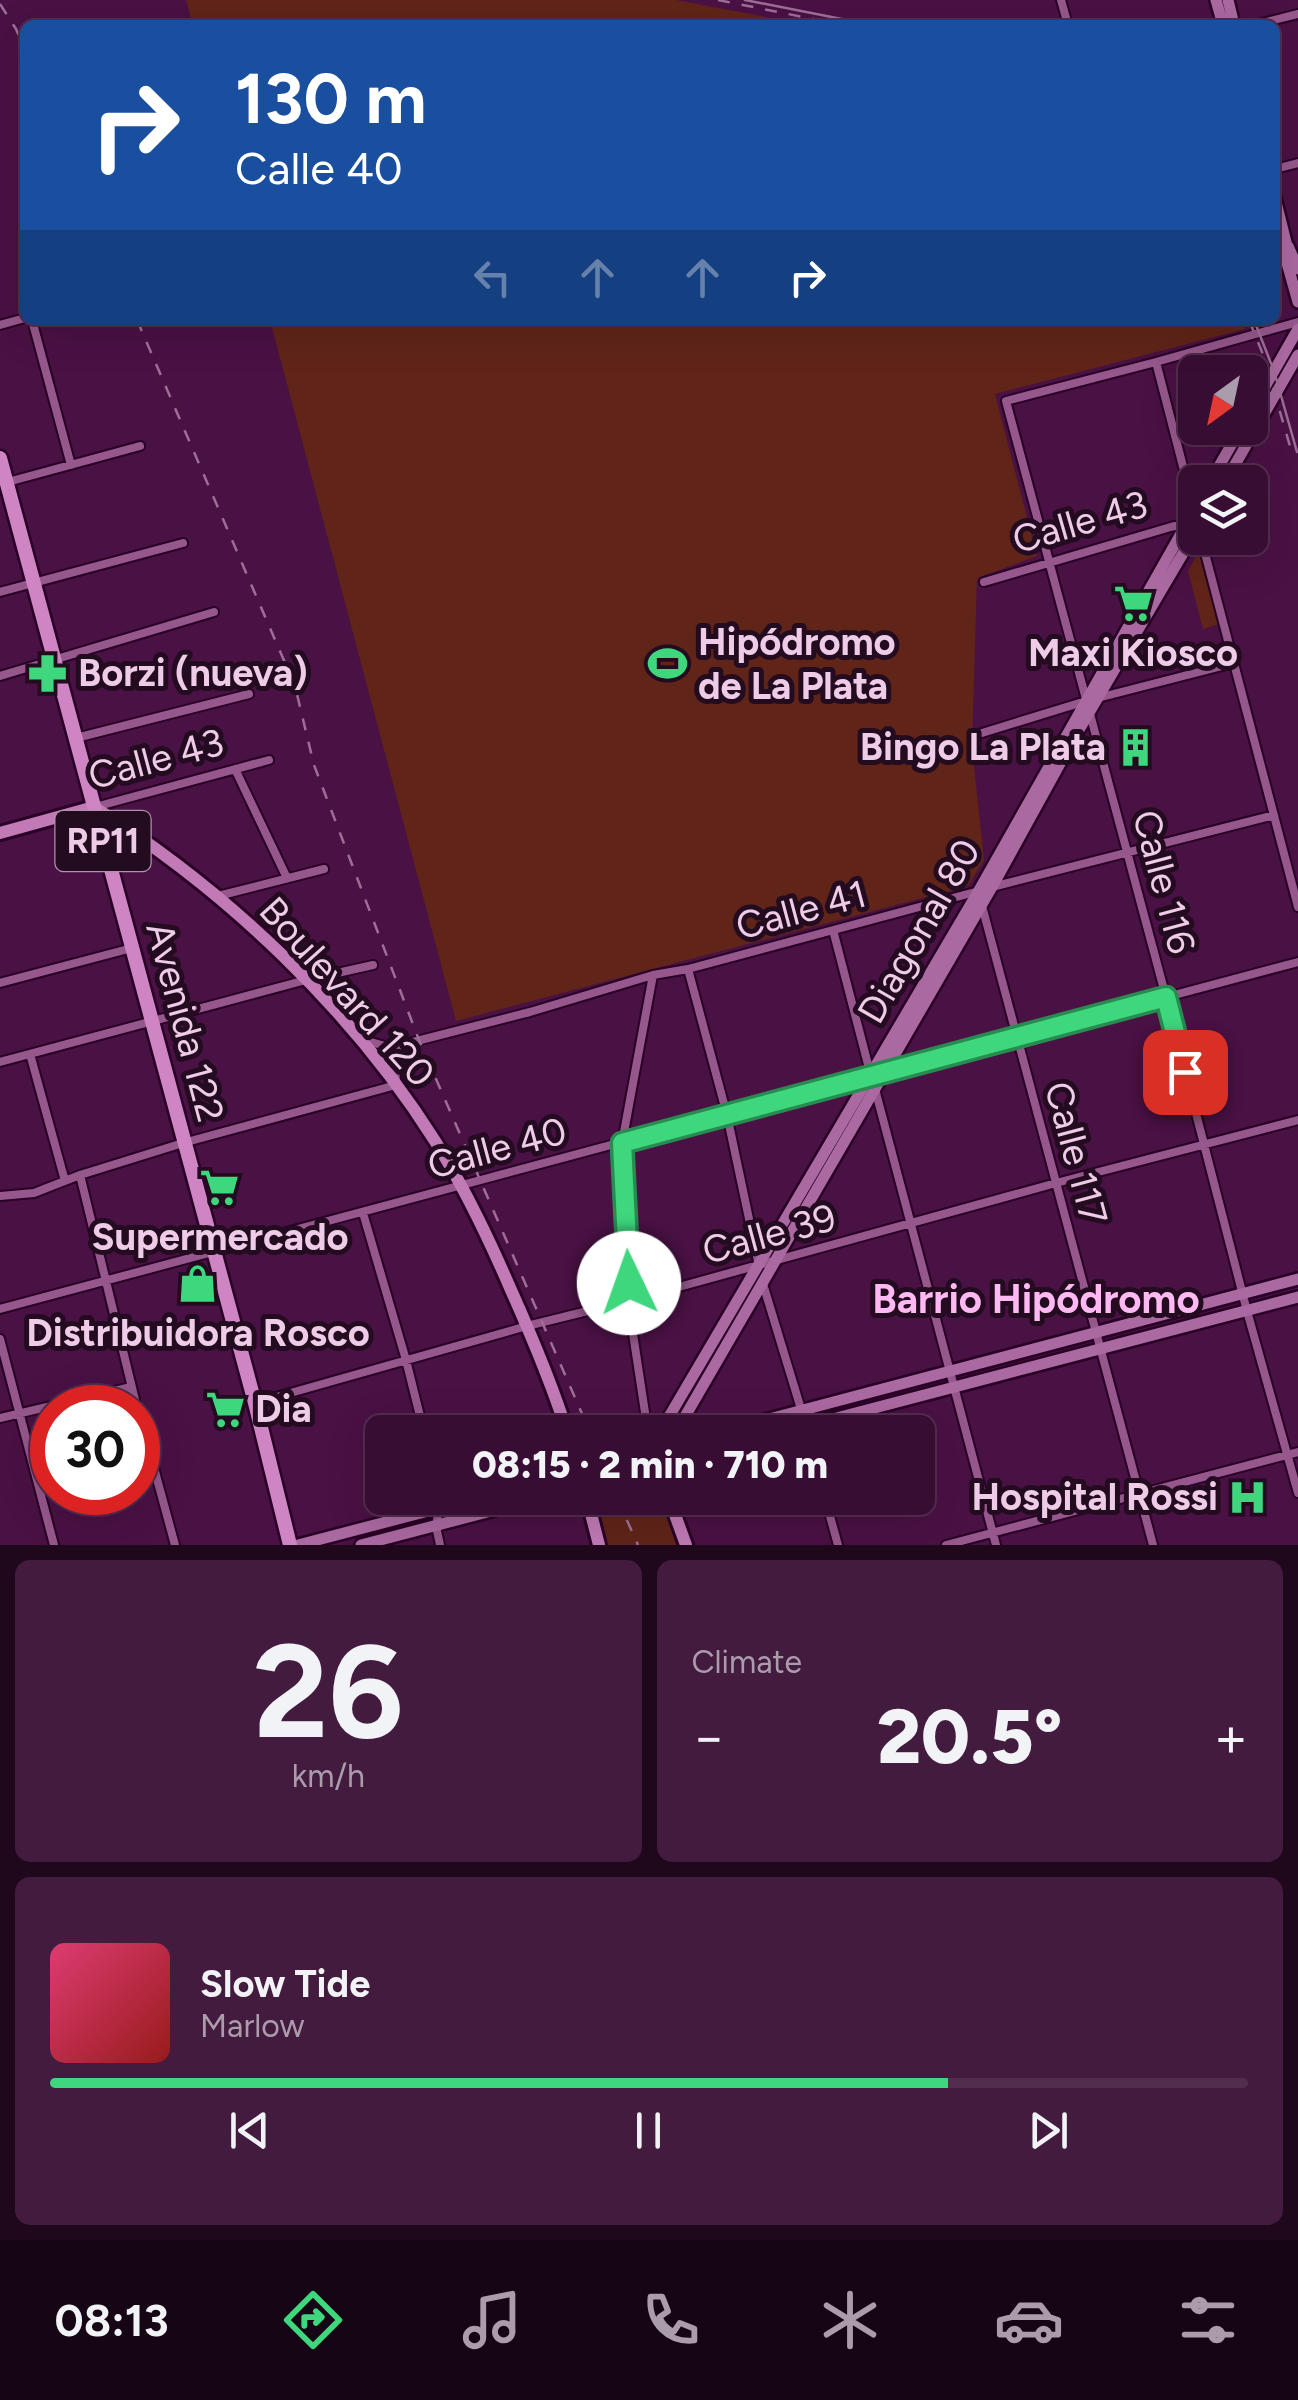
<!DOCTYPE html>
<meta charset="utf-8">
<style>
body{margin:0;font-family:Figtree,sans-serif;background:#431b3f;color:#f1f3f6;height:100vh;display:flex;flex-direction:column;font-size:38px;white-space:nowrap}
*{box-sizing:border-box;margin:0}
p{font-size:32px;color:#ab9cac}
.icon{flex:none;width:55px;height:55px;fill:none;stroke:currentColor;stroke-width:2;stroke-linecap:round;stroke-linejoin:round}
.map{position:relative;height:1545px;overflow:hidden}
.sheet{display:flex;flex-direction:column;gap:15px;padding:15px;background:#1f071c;flex:1}
.sheet>*{flex:none}
.banner{position:absolute;left:20px;top:20px;width:1260px;height:305px;border-radius:15px;box-shadow:0 10px 40px #0002,0 0 0 2px #522d4e;background:#1a4fa0;color:#fff;overflow:hidden}
.needle{width:65px;rotate:213deg}
.fabs{position:absolute;left:1178px;top:355px;display:grid;gap:20px}
.fabs a{display:grid;place-items:center;width:90px;height:90px;border-radius:15px;background:#380d33;box-shadow:0 10px 40px #0002,0 0 0 2px #522d4e;font-size:50px}
.speed{position:absolute;left:30px;top:1385px;display:flex;gap:20px;font-size:50px;font-weight:700;text-align:center}
.speed>*{display:grid;place-content:center;width:130px;height:130px;border-radius:50%;background:#380d33;box-shadow:0 10px 40px #0002,0 0 0 2px #522d4e;line-height:1}
.speed .limit{border:15px solid #d22;background:#fff;color:#111}
.pin{position:absolute;display:grid;place-items:center;width:85px;height:85px;color:#fff;margin:-42px;border-radius:20px;box-shadow:0 5px 15px #0006}
.me{position:absolute;width:110px;margin:-55px;rotate:357deg;stroke-linejoin:round;filter:drop-shadow(0 0 8px #0008)}
.turn{display:flex;align-items:center;gap:35px;height:210px;padding:0 50px;font-size:45px}
.turn .icon{width:130px;height:130px;stroke-width:2.5}
.turn b{display:block;font-size:70px;line-height:85px}
.lanes{display:flex;align-items:center;height:95px;padding:0 50px;background:#0003;justify-content:center;gap:50px;direction:ltr}
.lanes .off{opacity:.35}
.big{font-size:75px;font-weight:800;line-height:1.1}
.sheet .tile{flex:1;display:flex;flex-direction:column;justify-content:center;gap:15px;min-width:0;padding:0 35px;border-radius:15px;background:#431b3f}
.sheet .dial{align-items:center;gap:0}
.dial b{font-size:130px;line-height:1}
.song{display:flex;align-items:center;gap:30px}
.cover{width:120px;height:120px;border-radius:15px;background:linear-gradient(135deg,hsl(340 70% 55%),hsl(0 70% 35%))}
.played{height:10px;border-radius:5px;background:linear-gradient(90deg,#3ed77d 75%,#522d4e 75%)}
.keys{display:flex;justify-content:space-around;direction:ltr}
.heat{display:flex;justify-content:space-between;align-items:center;font-size:55px;direction:ltr}
.sheet .tiles{flex:1;display:grid;gap:15px;grid-template-columns:1fr 1fr}
.tile:last-child{grid-column:span 2}
.trip{position:absolute;left:365px;top:1415px;width:570px;height:100px;border-radius:15px;background:#380d33;box-shadow:0 10px 40px #0002,0 0 0 2px #522d4e;font-weight:800;line-height:100px;text-align:center}
.dock{display:flex;height:160px;justify-content:space-around;align-items:center;background:#160514;color:#ab9cac}
.dock .icon{width:70px;height:70px}
.dock .selected{color:#3ed77d}
.dock b{font-size:45px;color:#f1f3f6}
.map>svg:first-child{display:block}
.green{fill:#612419}
.lines{fill:none;stroke-linecap:round;stroke-linejoin:round}
.minor-casing{stroke:#2a0126;stroke-width:12}
.secondary-casing{stroke:#2a0126;stroke-width:16}
.primary-casing{stroke:#2a0126;stroke-width:18}
.trunk-casing{stroke:#2a0126;stroke-width:19}
.minor{stroke:#96588c;stroke-width:8}
.secondary{stroke:#ab69a1;stroke-width:11}
.primary{stroke:#c17ab5;stroke-width:12}
.trunk{stroke:#cf85c3;stroke-width:14}
.tram{stroke:#9d6f97;stroke-width:2.5}
.rail{stroke:#9d6f97;stroke-width:2.5;stroke-dasharray:12 12;stroke-linecap:butt}
.route-casing{stroke:#288c51;stroke-width:25}
.route{stroke:#3ed77d;stroke-width:18}
.labels{text-anchor:middle;dominant-baseline:central;stroke-width:10;stroke-linejoin:round;paint-order:stroke}
.shield{fill:#230b20;stroke:#b191ab;stroke-width:2.5}
.shield-label{font-size:35px;font-weight:bold;fill:#eecbe7}
.street-label{font-size:38px;fill:#eecbe7;stroke:#230b20}
.poi-label{font-size:38px;font-weight:bold;fill:#eecbe7;stroke:#230b20;text-anchor:start}
.neighbourhood-label{font-size:40px;font-weight:bold;fill:#feb9f2;stroke:#230b20}
</style>
<div class="map">
<svg width="1298" height="1545" viewBox="0 0 1298 1545">
<rect width="100%" height="100%" fill="#4a1144"/>
<path class="green" d="M186 0H676L809 25H193Z
M270 320H1241L1245 329 995 394 1037 556 977 578 972 747 984 860 968 886 456 1021Z
M1199 551 1219 624 1203 629 1188 571Z
M591 1498H665L682 1545H604Z"/>
<g class="lines">
<defs>
<path id="minor" d="M1061 0 1068 25
M1254 25 1298 14
M1275 169 1298 163
M32 320 71 465
M1298 322 1156 362 1006 401 1166 997 1247 1311 1298 1493
M0 325 25 318
M1156 362 1195 513
M4 483 140 446
M1201 538 1298 907
M984 582 1174 526 1195 527
M0 592 183 543
M0 676 214 612
M982 733 1086 701 1234 663
M76 738 249 694
M235 769 287 878
M95 807 269 760
M992 887 1274 815
M218 896 324 869
M982 906 1153 1545
M833 930 871 1076
M688 969 727 1115 759 1266
M0 983 132 948
M364 1040 385 1046 401 1045 530 1012 653 975 688 969 979 891
M30 1054 65 1181
M0 1062 306 980 373 965
M882 1073 1298 962
M875 1089 996 1545
M80 1175 137 1408
M0 1196 34 1193 80 1175 183 1143 396 1085 395 1064 401 1045
M363 1213 406 1360 424 1432
M763 1284 808 1432
M0 1309 868 1076
M0 1339 54 1545
M255 1403 527 1326 628 1301 1056 1183 1298 1120
M138 1409 175 1545
M0 1418 131 1387
M648 1432 628 1301 622 1143 653 975
M825 1498 838 1545
M440 1545 436 1526 441 1498
M946 1545 1298 1452"/>
<path id="secondary" d="M1216 0 1223 25
M1228 0 1234 25
M1275 198 1286 242 1287 263 1298 302
M1288 246 1298 269
M1250 413 1298 329
M1210 482 1241 428
M1225 482 1298 355
M660 1432 978 892 1195 509
M676 1432 992 887 1073 740 1195 533
M720 1432 1298 1279
M783 1432 1298 1297
M298 1545 478 1498
M361 1545 541 1498"/>
<path id="primary" d="M0 833 94 807C227 891 351 1008 435 1141 465 1188 489 1239 511 1290 532 1337 552 1384 567 1432
M587 1498 599 1545
M669 1498 686 1545"/>
<path id="trunk" d="M0 458 255 1403 290 1545"/>
</defs>
<use href="#minor" class="minor-casing"/>
<use href="#secondary" class="secondary-casing"/>
<use href="#primary" class="primary-casing"/>
<use href="#trunk" class="trunk-casing"/>
<use href="#minor" class="minor"/>
<use href="#secondary" class="secondary"/>
<use href="#primary" class="primary"/>
<use href="#trunk" class="trunk"/>
<path class="tram" d="M745 0 872 25
M1254 320 1274 371 1297 452"/>
<path class="rail" d="M718 0 843 25
M0 4 16 29 25 50
M137 320 295 686 314 765 419 1040 590 1432
M1249 320 1264 357 1292 453
M617 1498 638 1545"/>
</g>
<g class="lines">
<defs>
<path id="route" d="M629 1283 622 1143 1166 997 1185 1072"/>
</defs>
<use href="#route" class="route-casing"/>
<use href="#route" class="route"/>
</g>
<defs>
<symbol id="supermarket-bare" viewBox="-9 -9 18 18"><path d="M-6-5.5h2.5l.6 2H6L4.5 2H-2.5L-4.4-4H-6ZM-1.5 3.2a1.3 1.3 0 1 0 .1 0ZM3 3.2a1.3 1.3 0 1 0 .1 0Z" fill="#3ed77d" stroke="#230b20" stroke-width="2.5" paint-order="stroke"/></symbol>
<symbol id="stadium-bare" viewBox="-9 -9 18 18"><path d="M0-5a6.5 5 0 1 0 0 10a6.5 5 0 1 0 0-10ZM-3.5-1.8h7v3.6h-7Z" fill="#3ed77d" stroke="#230b20" stroke-width="2.5" paint-order="stroke"/></symbol>
<symbol id="pharmacy-bare" viewBox="-9 -9 18 18"><path d="M-2-6h4v4h4v4h-4v4h-4v-4h-4v-4h4Z" fill="#3ed77d" stroke="#230b20" stroke-width="2.5" paint-order="stroke"/></symbol>
<symbol id="building-bare" viewBox="-9 -9 18 18"><path d="M-4-6H4V6H1V3H-1V6H-4ZM-2.5-4.3h1.7v1.8h-1.7ZM.8-4.3h1.7v1.8H.8ZM-2.5-1h1.7V.8h-1.7ZM.8-1h1.7V.8H.8Z" fill="#3ed77d" stroke="#230b20" stroke-width="2.5" paint-order="stroke"/></symbol>
<symbol id="shop-bare" viewBox="-9 -9 18 18"><path d="M-5-2.5h2.3a2.7 3.5 0 0 1 5.4 0H5L5.5 6h-11ZM-1.5-2.5h3a1.5 2.3 0 0 0-3 0Z" fill="#3ed77d" stroke="#230b20" stroke-width="2.5" paint-order="stroke"/></symbol>
<symbol id="hospital-bare" viewBox="-9 -9 18 18"><path d="M-5-5h3v3.5h4V-5h3V5h-3V1.5h-4V5h-3Z" fill="#3ed77d" stroke="#230b20" stroke-width="2.5" paint-order="stroke"/></symbol>
</defs>
<g fill-rule="evenodd">
<use href="#supermarket-bare" x="1106" y="576" width="55" height="55"/>
<use href="#stadium-bare" x="640" y="636" width="55" height="55"/>
<use href="#pharmacy-bare" x="20" y="646" width="55" height="55"/>
<use href="#building-bare" x="1108" y="720" width="55" height="55"/>
<use href="#supermarket-bare" x="192" y="1160" width="55" height="55"/>
<use href="#shop-bare" x="170" y="1256" width="55" height="55"/>
<use href="#supermarket-bare" x="198" y="1382" width="55" height="55"/>
<use href="#hospital-bare" x="1220" y="1470" width="55" height="55"/>
</g>
<g class="labels">
<rect class="shield" x="55.5" y="811" width="95" height="60" rx="8"/>
<g class="shield-label">
<text x="103" y="841">RP11</text>
</g>
<g class="street-label">
<text transform="translate(1080 522) rotate(-16)">Calle 43</text>
<text transform="translate(156 759) rotate(-15)">Calle 43</text>
<text transform="translate(1164 882) rotate(75)">Calle 116</text>
<text transform="translate(801 910) rotate(-15)">Calle 41</text>
<text transform="translate(919 931) rotate(-60)">Diagonal 80</text>
<text transform="translate(347 992) rotate(48)">Boulevard 120</text>
<text transform="translate(185 1022) rotate(75)">Avenida 122</text>
<text transform="translate(497 1148) rotate(-15)">Calle 40</text>
<text transform="translate(1076 1153) rotate(75)">Calle 117</text>
<text transform="translate(769 1234) rotate(-15)">Calle 39</text>
</g>
<g class="poi-label">
<text x="698" y="642">Hipódromo<tspan x="698" dy="44">de La Plata</tspan></text>
<text x="1133" y="653" text-anchor="middle">Maxi Kiosco</text>
<text x="78" y="673">Borzi (nueva)</text>
<text x="1106" y="747" text-anchor="end">Bingo La Plata</text>
<text x="220" y="1237" text-anchor="middle">Supermercado</text>
<text x="198" y="1333" text-anchor="middle">Distribuidora Rosco</text>
<text x="255" y="1409">Dia</text>
<text x="1218" y="1497" text-anchor="end">Hospital Rossi</text>
</g>
<g class="neighbourhood-label">
<text x="1036" y="1299">Barrio Hipódromo</text>
</g>
</g>
</svg>
<div class="fabs">
<a><svg class="needle" viewBox="-14 -14 28 28"><path d="M0-13l5 13h-10z" fill="#e53935"/><path d="M0 13l5-13h-10z" fill="#ab9cac"/></svg></a>
<a><svg class="icon" aria-label="layers" viewBox="0 0 24 24"><path d="M12 4l9 5-9 5-9-5zM3 14l9 5 9-5"/></svg></a>
</div>
<div class="speed"><div class="limit">30</div></div>
<div class="pin" style="left:1185px;top:1072px;background:#d93025"><svg class="icon" aria-label="arrive" viewBox="0 0 24 24"><path d="M6 21V4h12l-3 4 3 4H6"/></svg></div>
<svg class="me" style="left:629px;top:1283px" viewBox="-20 -20 40 40"><circle r="19" fill="#fff"/><path d="M0-13L10 11 0 6-10 11z" fill="#3ed77d"/></svg>
<div class="trip">08:15 · 2 min · 710 m</div>
<div class="banner">
<div class="turn"><svg class="icon" aria-label="right" viewBox="0 0 24 24"><path d="M7 20v-9h11M14 6l5 5-5 5"/></svg><div><b>130 m</b>Calle 40</div></div>
<div class="lanes"><svg class="icon off" aria-label="left" viewBox="0 0 24 24"><path d="M17 20v-9H6M10 6l-5 5 5 5"/></svg><svg class="icon off" aria-label="ahead" viewBox="0 0 24 24"><path d="M12 20V5M6 11l6-6 6 6"/></svg><svg class="icon off" aria-label="ahead" viewBox="0 0 24 24"><path d="M12 20V5M6 11l6-6 6 6"/></svg><svg class="icon" aria-label="right" viewBox="0 0 24 24"><path d="M7 20v-9h11M14 6l5 5-5 5"/></svg></div>
</div>
</div>
<section class="sheet">
<div class="tiles">
<div class="tile dial"><b>26</b><p>km/h</p></div>
<div class="tile"><p>Climate</p>
<div class="heat"><a>−</a><b class="big">20.5°</b><a>+</a></div>
</div>
<div class="tile">
<div class="song"><i class="cover"></i><div><b>Slow Tide</b><p>Marlow</p></div></div>
<div class="played"></div>
<div class="keys"><svg class="icon" aria-label="previous" viewBox="0 0 24 24"><path d="M18 5L8 12l10 7zM5 5v14"/></svg><svg class="icon" aria-label="pause" viewBox="0 0 24 24"><path d="M8 5v14M16 5v14"/></svg><svg class="icon" aria-label="next" viewBox="0 0 24 24"><path d="M6 5l10 7-10 7zM19 5v14"/></svg></div>
</div>
</div>
</section>
<nav class="dock">
<b>08:13</b>
<svg class="icon selected" aria-label="directions" viewBox="0 0 24 24"><path d="M12 3l9 9-9 9-9-9zM9 14v-3h6M13 9l2 2-2 2"/></svg>
<svg class="icon" aria-label="music" viewBox="0 0 24 24"><path d="M9 18V5l10-2v13"/><circle cx="6" cy="18" r="3"/><circle cx="16" cy="16" r="3"/></svg>
<svg class="icon" aria-label="phone" viewBox="0 0 24 24"><path d="M5 4h4l2 5-3 2q2 4 5 5l2-3 5 2v4C11 20 4 13 5 4z"/></svg>
<svg class="icon" aria-label="climate" viewBox="0 0 24 24"><path d="M12 3v18M4 7l16 10M4 17L20 7"/></svg>
<svg class="icon" aria-label="car" viewBox="0 0 24 24"><path d="M5 17H2v-5l4-1 3-4h7l3 4 3 1v5h-3M9 17h6M6 11h13"/><circle cx="7" cy="17" r="2"/><circle cx="17" cy="17" r="2"/></svg>
<svg class="icon" aria-label="filters" viewBox="0 0 24 24"><path d="M4 7h16M4 17h16"/><circle cx="9" cy="7" r="2"/><circle cx="15" cy="17" r="2"/></svg>
</nav>
